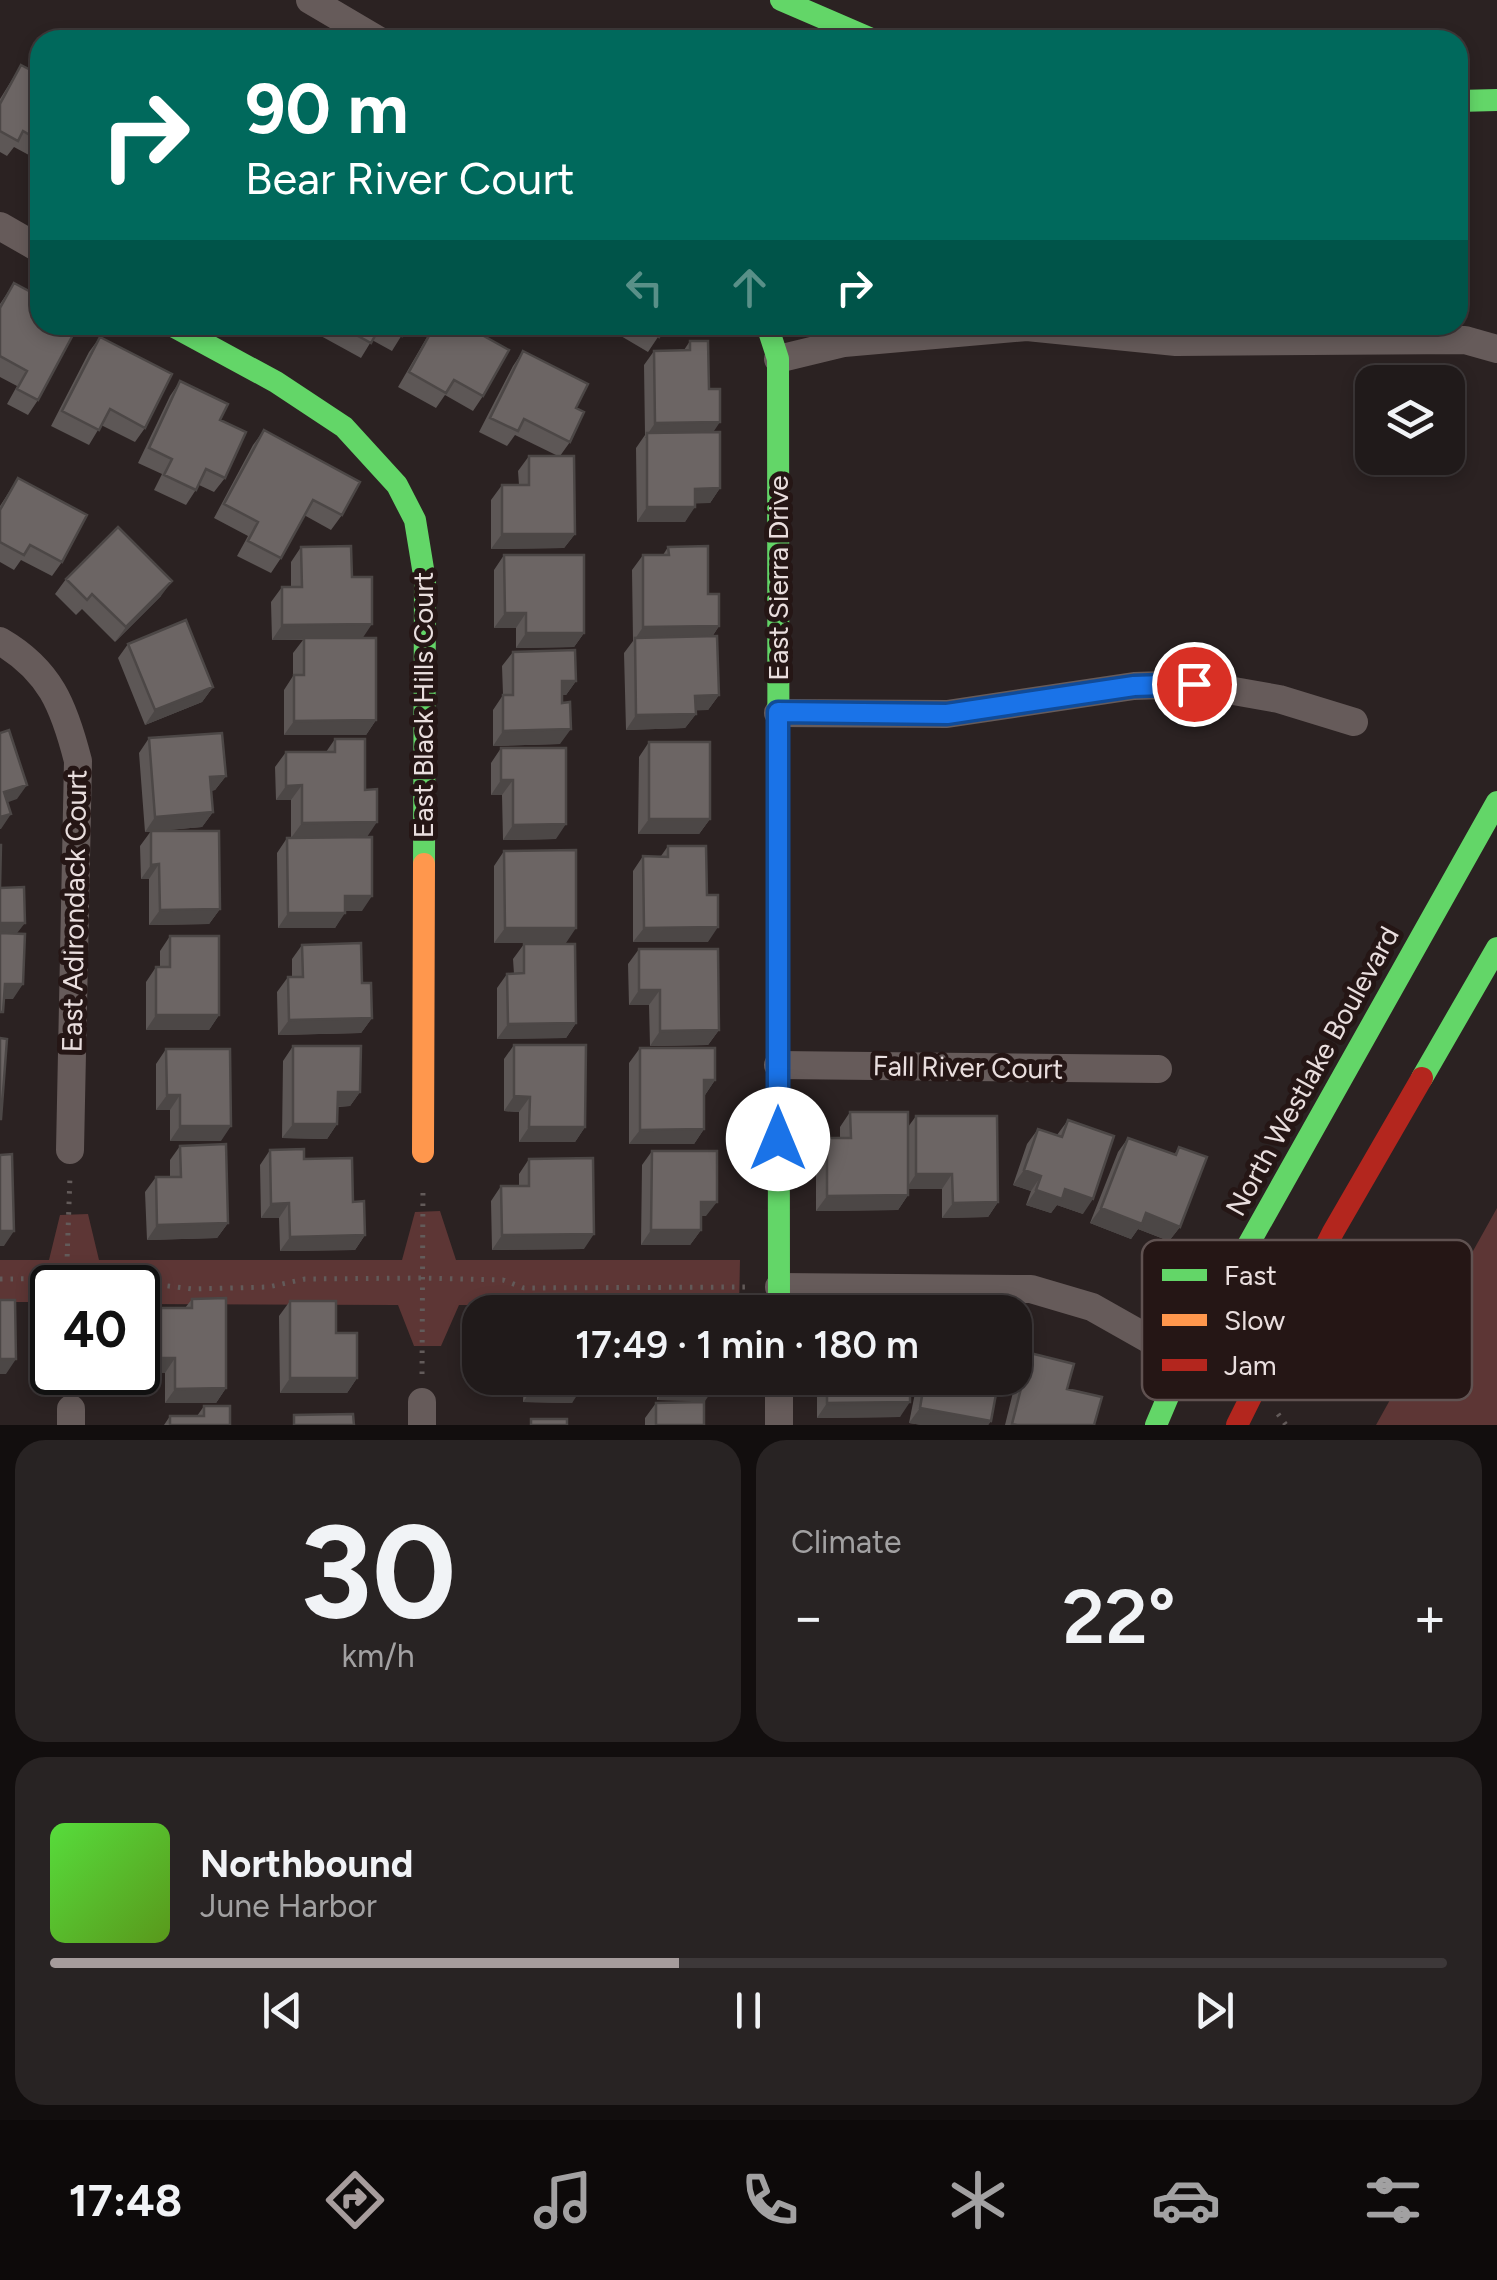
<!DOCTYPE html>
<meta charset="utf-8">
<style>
body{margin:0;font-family:Figtree,sans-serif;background:#282323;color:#f1f3f6;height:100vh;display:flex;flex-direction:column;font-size:38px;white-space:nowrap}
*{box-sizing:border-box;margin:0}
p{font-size:32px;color:#a2a1a2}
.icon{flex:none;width:55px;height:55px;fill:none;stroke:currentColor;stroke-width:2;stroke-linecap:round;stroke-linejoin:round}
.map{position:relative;height:1425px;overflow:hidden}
.drawer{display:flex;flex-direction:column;gap:15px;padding:15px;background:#120e0e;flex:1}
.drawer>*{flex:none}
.top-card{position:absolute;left:30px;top:30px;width:1438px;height:305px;border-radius:30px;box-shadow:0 5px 15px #0003,0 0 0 2px #3d3839;background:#00695c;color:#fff;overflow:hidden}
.buttons{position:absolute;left:1355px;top:365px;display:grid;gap:20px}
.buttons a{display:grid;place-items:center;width:110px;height:110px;border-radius:20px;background:#201a1a;box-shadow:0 5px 15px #0003,0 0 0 2px #3d3839;font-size:50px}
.speed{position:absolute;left:30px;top:1265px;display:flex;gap:20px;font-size:50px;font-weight:700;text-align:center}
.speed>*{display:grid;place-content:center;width:130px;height:130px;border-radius:50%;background:#201a1a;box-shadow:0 5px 15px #0003,0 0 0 2px #3d3839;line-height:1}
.speed .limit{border:5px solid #111;border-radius:15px;background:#fff;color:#111}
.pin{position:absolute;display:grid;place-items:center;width:85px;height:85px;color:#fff;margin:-42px;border:5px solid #fff;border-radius:50%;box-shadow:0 2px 10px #0007}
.me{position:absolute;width:110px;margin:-55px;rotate:0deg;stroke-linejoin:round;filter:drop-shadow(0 0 8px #0008)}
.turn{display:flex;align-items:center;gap:35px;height:210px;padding:0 50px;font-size:45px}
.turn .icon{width:130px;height:130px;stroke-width:2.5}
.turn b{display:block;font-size:70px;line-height:85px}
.lanes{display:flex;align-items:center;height:95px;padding:0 50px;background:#0003;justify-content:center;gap:50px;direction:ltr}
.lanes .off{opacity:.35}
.big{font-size:75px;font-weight:600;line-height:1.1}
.drawer .tile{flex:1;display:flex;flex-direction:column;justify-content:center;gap:15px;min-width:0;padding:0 35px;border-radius:30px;background:#282323}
.drawer .dial{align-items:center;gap:0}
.dial b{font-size:130px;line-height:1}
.song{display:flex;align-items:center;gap:30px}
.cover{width:120px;height:120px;border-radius:15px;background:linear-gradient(135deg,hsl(110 70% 55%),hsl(90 70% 35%))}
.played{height:10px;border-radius:5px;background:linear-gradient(90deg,#a69c9c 45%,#3d3839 45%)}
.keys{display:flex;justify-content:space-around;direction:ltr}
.heat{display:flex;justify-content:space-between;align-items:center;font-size:55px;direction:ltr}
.drawer .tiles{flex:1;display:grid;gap:15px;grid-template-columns:1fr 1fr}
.tile:last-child{grid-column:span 2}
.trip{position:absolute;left:462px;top:1295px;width:570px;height:100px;border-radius:30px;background:#201a1a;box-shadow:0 5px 15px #0003,0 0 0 2px #3d3839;font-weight:600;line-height:100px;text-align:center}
.tabs{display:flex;height:160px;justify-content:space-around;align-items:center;background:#0d0a0a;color:#a2a1a2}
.tabs .icon{width:70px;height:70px}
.tabs .selected{color:#a69c9c}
.tabs b{font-size:45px;color:#f1f3f6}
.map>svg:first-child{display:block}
.green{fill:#5d3635}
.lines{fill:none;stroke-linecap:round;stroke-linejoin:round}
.path{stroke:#635b5a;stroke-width:5;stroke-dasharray:2.5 8;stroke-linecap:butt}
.street{stroke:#665b5a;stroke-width:28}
.fast{stroke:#63d668;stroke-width:22}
.slow{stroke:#ff974d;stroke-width:22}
.jam{stroke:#b3261e;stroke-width:22}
.wall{fill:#5d5756}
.shaded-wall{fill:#4c4746}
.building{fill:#6c6564;stroke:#4c4746;stroke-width:2.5}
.route-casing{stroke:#114b97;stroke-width:25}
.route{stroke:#1a73e8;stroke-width:18}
.labels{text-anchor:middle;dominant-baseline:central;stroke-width:10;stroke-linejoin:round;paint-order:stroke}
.street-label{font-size:28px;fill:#e9dede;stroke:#251615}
.key{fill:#251615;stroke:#605251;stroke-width:2.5}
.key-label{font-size:28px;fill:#e9dede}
</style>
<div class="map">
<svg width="1497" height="1425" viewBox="0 0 1497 1425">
<rect width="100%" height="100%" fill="#2b2222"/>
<path class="green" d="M1497 1208V1425H1376Z
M440 1211 456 1260H740L739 1307 459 1305 441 1346H414L398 1305 138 1304V1288H52V1321L45 1302H0V1260H49L60 1215 88 1214 99 1260H402L415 1212Z"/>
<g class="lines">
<path class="path" d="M0 1279 106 1278 192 1289 268 1287 305 1279 423 1278 503 1280 524 1288 749 1287
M66 1288 70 1176
M422 1374 423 1185
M1278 1414 1286 1425"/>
<path class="street" d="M310 0 378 40
M0 226 40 249
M778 359 844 343 1027 327 1176 342 1465 340 1497 349
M0 641C50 670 64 706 78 761L70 1150
M778 713 947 714 1134 686 1194 684 1279 699 1354 722
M778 1065 1158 1069
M779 1287 1031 1289 1092 1307 1184 1359
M71 1425V1409
M422 1425V1402
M779 1425V1378"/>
<path class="fast" d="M781 0 874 40
M1458 101 1497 100
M171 325 276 382 344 427 397 485 415 520 425 581 424 864
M767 325 778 359 779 1312
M1422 1078 1497 948
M1156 1425 1184 1359 1497 802"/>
<path class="slow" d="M423 1152 424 864"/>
<path class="jam" d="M1237 1425 1333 1232 1422 1078"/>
</g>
<path class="wall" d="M21 65 40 75V161L14 147 7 156 0 152V99Z
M14 283 38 400 28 415 7 404 17 386 0 377V304Z
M313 325H408L392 351 372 340 361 358 310 330Z
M434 325H464L483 396 473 411 445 395 436 408 398 387Z
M577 325H666L648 352 604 326 597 336Z
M100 337 145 428 135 442 101 425 89 445 51 426 89 352Z
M690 341 709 389 720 488 710 503H695L685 522H637L636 448 645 435 644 365 654 351 684 350Z
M523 351 576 408 570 442 560 456 575 534 564 548 491 549V500L502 485H519L518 471 529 456H558L515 435 507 446 479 432 513 366Z
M180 381 220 420 225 478 214 492 199 485 186 505 154 490 162 474 138 463 170 396Z
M264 430 342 515 331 530 304 515 281 558 271 573 237 556 248 536 214 518 253 445Z
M18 478 62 562 52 576 21 560 14 570 0 562V506Z
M301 547 352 577 376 720 366 735H284V690L293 676V653L303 640H272L271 602 282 587H291V562Z
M668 547 708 594 719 626 712 637 719 695 708 710H696V714L685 728 626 730 624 653 633 641 632 570 643 555H663Z
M504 555 584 633 574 647 516 648V628H494V570Z
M66 579 161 596 115 642 82 609 76 615 55 594Z
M128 644 213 687 202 702 145 725 118 658Z
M513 652 576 681 566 695H562L560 744 493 746V710L503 695 502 666Z
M149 738 226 776 215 790 211 791 213 812 202 827 145 832 139 753Z
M335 739 367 837 362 911H345L335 928H278L277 853 287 838H291V800H276L275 767 286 752H326Z
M649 742 710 819 699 834H638L639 757Z
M501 748 556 839 503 840 502 795H491V763Z
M151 831 220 909 209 924 149 925V879H141L140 846Z
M668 846 708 942H633V871L643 856H661Z
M504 851 566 943H494V866Z
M170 936 219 1015 209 1030H146V982L156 967H160V951Z
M524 944 576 1023 566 1038 497 1039V988L507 974H514L513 959Z
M302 945 362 983 372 1018 361 1033 278 1035 277 992 288 977H292V959Z
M639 949 719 1030 708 1045 650 1046 649 1005H629L628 964Z
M514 1045 585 1127 575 1142H519V1112L504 1111V1059Z
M293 1046 360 1092 350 1106 338 1107 337 1124 327 1139 282 1138 283 1061Z
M640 1048 715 1080 705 1095 704 1129 694 1144H629V1063Z
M166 1049 221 1141H170V1110H156V1064Z
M850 1112 908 1127 916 1116 998 1202 988 1217 942 1218V1189H908V1195L898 1210 816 1211V1153L827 1138H840V1127Z
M1068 1120 1083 1214 1057 1205 1051 1213 1026 1205 1031 1191 1013 1185 1027 1144 1038 1129 1057 1135Z
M1128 1138 1174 1155 1179 1147 1180 1227 1169 1241 1138 1229 1131 1239 1090 1223 1118 1152Z
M180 1146 228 1223 217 1238 147 1240 145 1192 156 1177H170V1160Z
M270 1150 304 1159 353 1202 365 1235 355 1250 280 1251 279 1218H261L260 1165Z
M652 1151 706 1216H701V1230L690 1245H641L642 1165Z
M529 1159 584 1249 492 1250 491 1201 501 1186H519V1174Z
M534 1294 583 1312H506L511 1305H526Z
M192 1299 226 1388 216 1403H165V1373H151V1323L161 1308H185Z
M290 1301 336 1333 357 1378 347 1393H280L279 1316Z
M1030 1353 1067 1389 1094 1425H1005L1019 1368Z
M524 1378H582L572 1403 523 1402Z
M657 1378H712L705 1401 657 1400Z
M817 1378H910L900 1417 817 1418Z
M918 1378H999L991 1421 988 1425H922L909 1423Z
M656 1403 704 1425H645V1418Z
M204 1406 230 1425H164L170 1416H197Z"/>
<path class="shaded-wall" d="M720 422 710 437 645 438 655 423Z
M720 488 710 503 684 504 695 489Z
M647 507H695L685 522H637Z
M502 534H575L564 548 491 549Z
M172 581 161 596 115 642 126 627Z
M505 613H526L516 628H494Z
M372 624 362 639 272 640 282 625Z
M719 626 709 641 635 639 643 627Z
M526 633H584L574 647 516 648Z
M562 681H576L566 695H551Z
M213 687 202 702 145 725 155 710Z
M719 695 708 710 685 711 695 696Z
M696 714 685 728 626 730 636 715Z
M376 720 366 735H284L294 721Z
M571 729 560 744 493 746 503 731Z
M226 776 215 790 200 792 210 777Z
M501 780H513L502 795H491Z
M27 785 17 799 0 805 4 792Z
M302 785 291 800H276L286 786Z
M213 812 202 827 145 832 155 817Z
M11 814 1 829H0V817Z
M649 819H710L699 834H638Z
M377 822 367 837 291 838 302 823Z
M566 824 556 839 503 840 513 825Z
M159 864 149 879H141L151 865Z
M345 896H372L362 911H335Z
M220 909 209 924 149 925 160 910Z
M288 913H345L335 928H278Z
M0 923H25L14 937 0 938Z
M718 927 708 942H633L644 928Z
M505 928H576L566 943H494Z
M5 984H23L13 999H0Z
M639 990H660L649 1005H629Z
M156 1015H219L209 1030H146Z
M372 1018 361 1033 278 1035 289 1020Z
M576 1023 566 1038 497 1039 508 1024Z
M719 1030 708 1045 650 1046 660 1031Z
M704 1080H715L705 1095Z
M338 1092H360L350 1106 328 1107Z
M167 1095H180L170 1110H156Z
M514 1096 530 1097 519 1112 504 1111Z
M293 1124H337L327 1139 282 1138Z
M180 1126H231L221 1141H170Z
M529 1127H585L575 1142H519Z
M704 1129 694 1144H629L640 1130Z
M1024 1170 1041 1176 1031 1191 1013 1185Z
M916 1174H952L942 1189H906Z
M1065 1189 1093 1199 1083 1214 1057 1205 1051 1213 1026 1205 1036 1190Z
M908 1195 898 1210 816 1211 827 1196Z
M701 1202H717L706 1216H691Z
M998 1202 988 1217 942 1218 953 1203Z
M289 1203 279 1218H261L271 1204Z
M1101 1208 1146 1213 1180 1227 1169 1241 1138 1229 1131 1239 1090 1223Z
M228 1223 217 1238 147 1240 157 1225Z
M651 1230H701L690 1245H641Z
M0 1231H14L4 1246H0Z
M594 1234 584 1249 492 1250 502 1235Z
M365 1235 355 1250 280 1251 290 1237Z
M161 1358H175L165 1373H151Z
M0 1359H16L6 1374H0Z
M290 1378H357L347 1393H280Z
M226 1388 216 1403H165L175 1389Z
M533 1388H582L572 1403 523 1402Z
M664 1390 712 1391 705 1401 657 1400Z
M910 1402 900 1417 817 1418 827 1403Z
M920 1408 991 1421 988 1425H922L909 1423Z"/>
<path class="building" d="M21 65 40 75V141L23 131 18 141 0 131V104Z
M14 283 40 297V301L35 310 40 312V325H64L75 331 38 400 17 389 27 371 0 356V308Z
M338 325H381L371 343Z
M382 325H408L402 336Z
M435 325H464L509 350 483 396 454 380 446 393 409 372Z
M639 325H666L659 337Z
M100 337 172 374 145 428 110 409 99 430 62 411Z
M690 341H708L709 389H720V422L655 423 654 351 690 350Z
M523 351 588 384 576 408 584 412 570 442 524 419 518 431 490 418Z
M180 381 228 404 220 420 246 432 225 478 206 469 196 490 164 475 172 459 149 448Z
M264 430 360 482 342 515 313 500 281 558 248 541 258 522 224 504Z
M720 432V488L695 489V507H647V433Z
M529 456H574L575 534H502V485H529Z
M18 478 87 515 62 562 30 545 24 555 0 542V510Z
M118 527 172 581 126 627 92 594 87 600 66 579Z
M351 546 352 577H372V624L282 625V587H302L301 547Z
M708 546V594H719V626L643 627V555H669L668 547Z
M504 555H584V633H526V613H505Z
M186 620 213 687 155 710 128 644Z
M717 636 719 695 695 696 696 714 636 715 635 638Z
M304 638H376V720L294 721V675H304Z
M575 650 576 681H562V703L570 702 571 729 503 731V695H513V652Z
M9 730 27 785 4 792 11 814 0 817V733Z
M222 733 226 776 210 777 213 812 155 817 149 738Z
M335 739H365V790L377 789V822L302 823V785L286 786V752H335Z
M649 742H710V819H649Z
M501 748H566V824L513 825V780H501Z
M151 831H219L220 909 160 910 159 864 151 865Z
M372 837V896H345V913H288L287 838Z
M0 845H1L0 888 24 887 25 923H0Z
M668 846H706L707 895H718V927L644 928 643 856 668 857Z
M576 850V928H505L504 851Z
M0 933 25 934 23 984H5L3 1012H0Z
M170 936H219V1015H156V967H170Z
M361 943 362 983H371L372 1018 289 1020 288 977H303L302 945Z
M524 944H575L576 1023 508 1024 507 974 524 973Z
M639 949H718L719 1030 660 1031V990H639Z
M0 1038 7 1039 1 1119H0Z
M514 1045H586L585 1127H529L530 1097 514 1096Z
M293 1046H361L360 1092H338L337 1124H293Z
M640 1048H715V1080H704V1129L640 1130Z
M166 1049H230L231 1126H180V1095H167Z
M850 1112H908V1195L827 1196V1138H851Z
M916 1116H997L998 1202 953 1203 952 1174H916Z
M1068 1120 1114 1136 1093 1199 1065 1189 1062 1199 1036 1190 1041 1176 1024 1170 1038 1129 1062 1137Z
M1128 1138 1176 1155 1179 1147 1207 1157 1180 1227 1146 1213 1142 1224 1101 1208Z
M226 1144 228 1223 157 1225 156 1177H181L180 1146Z
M304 1149V1159L352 1158 353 1202 364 1201 365 1235 290 1237 289 1203 271 1204 270 1150Z
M652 1151H717V1202H701V1230H651Z
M12 1154 14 1231H0V1155Z
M593 1158 594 1234 502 1235 501 1186H529V1159Z
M534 1294H583V1312H511V1305H534Z
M226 1298V1388L175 1389V1358H161V1308H192V1299Z
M0 1300H15L16 1359H0Z
M290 1301H336V1333H357V1378H290Z
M1030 1353 1074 1364 1067 1389 1102 1397 1094 1425H1017L1012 1424Z
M534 1378H582V1388H533Z
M664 1378H712V1391L664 1390Z
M827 1378H910V1402L827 1403Z
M925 1378H999L991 1421 920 1408Z
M704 1402V1425H656V1403Z
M204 1406H230V1425H170V1416H204Z
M353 1414 354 1425H294V1415Z
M531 1419H567V1425H531Z"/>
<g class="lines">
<defs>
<path id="route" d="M778 1139V712L947 714 1134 686 1194 684"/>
</defs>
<use href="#route" class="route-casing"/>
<use href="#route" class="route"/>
</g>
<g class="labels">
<g class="street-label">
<text transform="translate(778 578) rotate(-90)">East Sierra Drive</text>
<text transform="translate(423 705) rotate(-90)">East Black Hills Court</text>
<text transform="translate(74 911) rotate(-89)">East Adirondack Court</text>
<text transform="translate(968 1067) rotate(1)">Fall River Court</text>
<text transform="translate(1312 1071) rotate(-61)">North Westlake Boulevard</text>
</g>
</g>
<rect x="1142" y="1240" width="330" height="160" rx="15" class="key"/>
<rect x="1162" y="1269" width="45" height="12" fill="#63d668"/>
<rect x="1162" y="1314" width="45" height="12" fill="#ff974d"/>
<rect x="1162" y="1359" width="45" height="12" fill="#b3261e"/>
<g class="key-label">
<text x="1224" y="1285">Fast</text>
<text x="1224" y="1330">Slow</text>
<text x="1224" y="1375">Jam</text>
</g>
</svg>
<div class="buttons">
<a><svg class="icon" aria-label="layers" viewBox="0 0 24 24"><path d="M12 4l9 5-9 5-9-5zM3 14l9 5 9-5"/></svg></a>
</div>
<div class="speed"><div class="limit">40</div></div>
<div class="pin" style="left:1194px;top:684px;background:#d93025"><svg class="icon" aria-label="arrive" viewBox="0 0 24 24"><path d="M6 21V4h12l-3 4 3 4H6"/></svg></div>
<svg class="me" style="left:778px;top:1139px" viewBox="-20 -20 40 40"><circle r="19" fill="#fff"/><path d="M0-13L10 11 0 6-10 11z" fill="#1a73e8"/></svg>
<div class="trip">17:49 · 1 min · 180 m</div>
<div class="top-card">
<div class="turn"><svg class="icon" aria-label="right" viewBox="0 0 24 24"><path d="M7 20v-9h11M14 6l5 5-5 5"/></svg><div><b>90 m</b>Bear River Court</div></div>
<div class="lanes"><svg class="icon off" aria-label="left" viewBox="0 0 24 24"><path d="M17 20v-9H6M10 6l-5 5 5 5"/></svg><svg class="icon off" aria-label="ahead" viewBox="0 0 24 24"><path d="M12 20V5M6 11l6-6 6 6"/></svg><svg class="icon" aria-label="right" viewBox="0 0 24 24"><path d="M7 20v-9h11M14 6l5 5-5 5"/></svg></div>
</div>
</div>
<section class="drawer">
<div class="tiles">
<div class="tile dial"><b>30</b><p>km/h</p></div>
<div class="tile"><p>Climate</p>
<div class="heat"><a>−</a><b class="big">22°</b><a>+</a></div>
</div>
<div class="tile">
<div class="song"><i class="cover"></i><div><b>Northbound</b><p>June Harbor</p></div></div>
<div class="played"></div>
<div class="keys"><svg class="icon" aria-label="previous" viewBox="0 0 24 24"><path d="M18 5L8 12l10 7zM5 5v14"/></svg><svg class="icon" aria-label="pause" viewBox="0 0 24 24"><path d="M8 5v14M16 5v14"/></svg><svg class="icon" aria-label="next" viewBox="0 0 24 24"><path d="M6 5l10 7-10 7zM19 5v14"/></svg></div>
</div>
</div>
</section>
<nav class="tabs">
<b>17:48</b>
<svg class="icon selected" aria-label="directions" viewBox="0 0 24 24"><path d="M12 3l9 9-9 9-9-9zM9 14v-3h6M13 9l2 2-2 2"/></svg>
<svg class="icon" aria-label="music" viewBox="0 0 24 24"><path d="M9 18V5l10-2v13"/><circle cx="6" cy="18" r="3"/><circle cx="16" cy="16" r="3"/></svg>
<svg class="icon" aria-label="phone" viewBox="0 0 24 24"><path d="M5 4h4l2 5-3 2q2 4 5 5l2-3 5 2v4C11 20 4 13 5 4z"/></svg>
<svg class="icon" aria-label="climate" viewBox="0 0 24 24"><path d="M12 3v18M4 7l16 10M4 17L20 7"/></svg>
<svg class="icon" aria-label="car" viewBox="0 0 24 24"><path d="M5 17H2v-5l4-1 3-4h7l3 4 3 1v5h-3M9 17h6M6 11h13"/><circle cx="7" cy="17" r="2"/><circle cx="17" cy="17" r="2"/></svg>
<svg class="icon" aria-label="filters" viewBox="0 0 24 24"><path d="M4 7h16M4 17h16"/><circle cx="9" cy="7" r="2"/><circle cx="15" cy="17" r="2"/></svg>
</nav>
